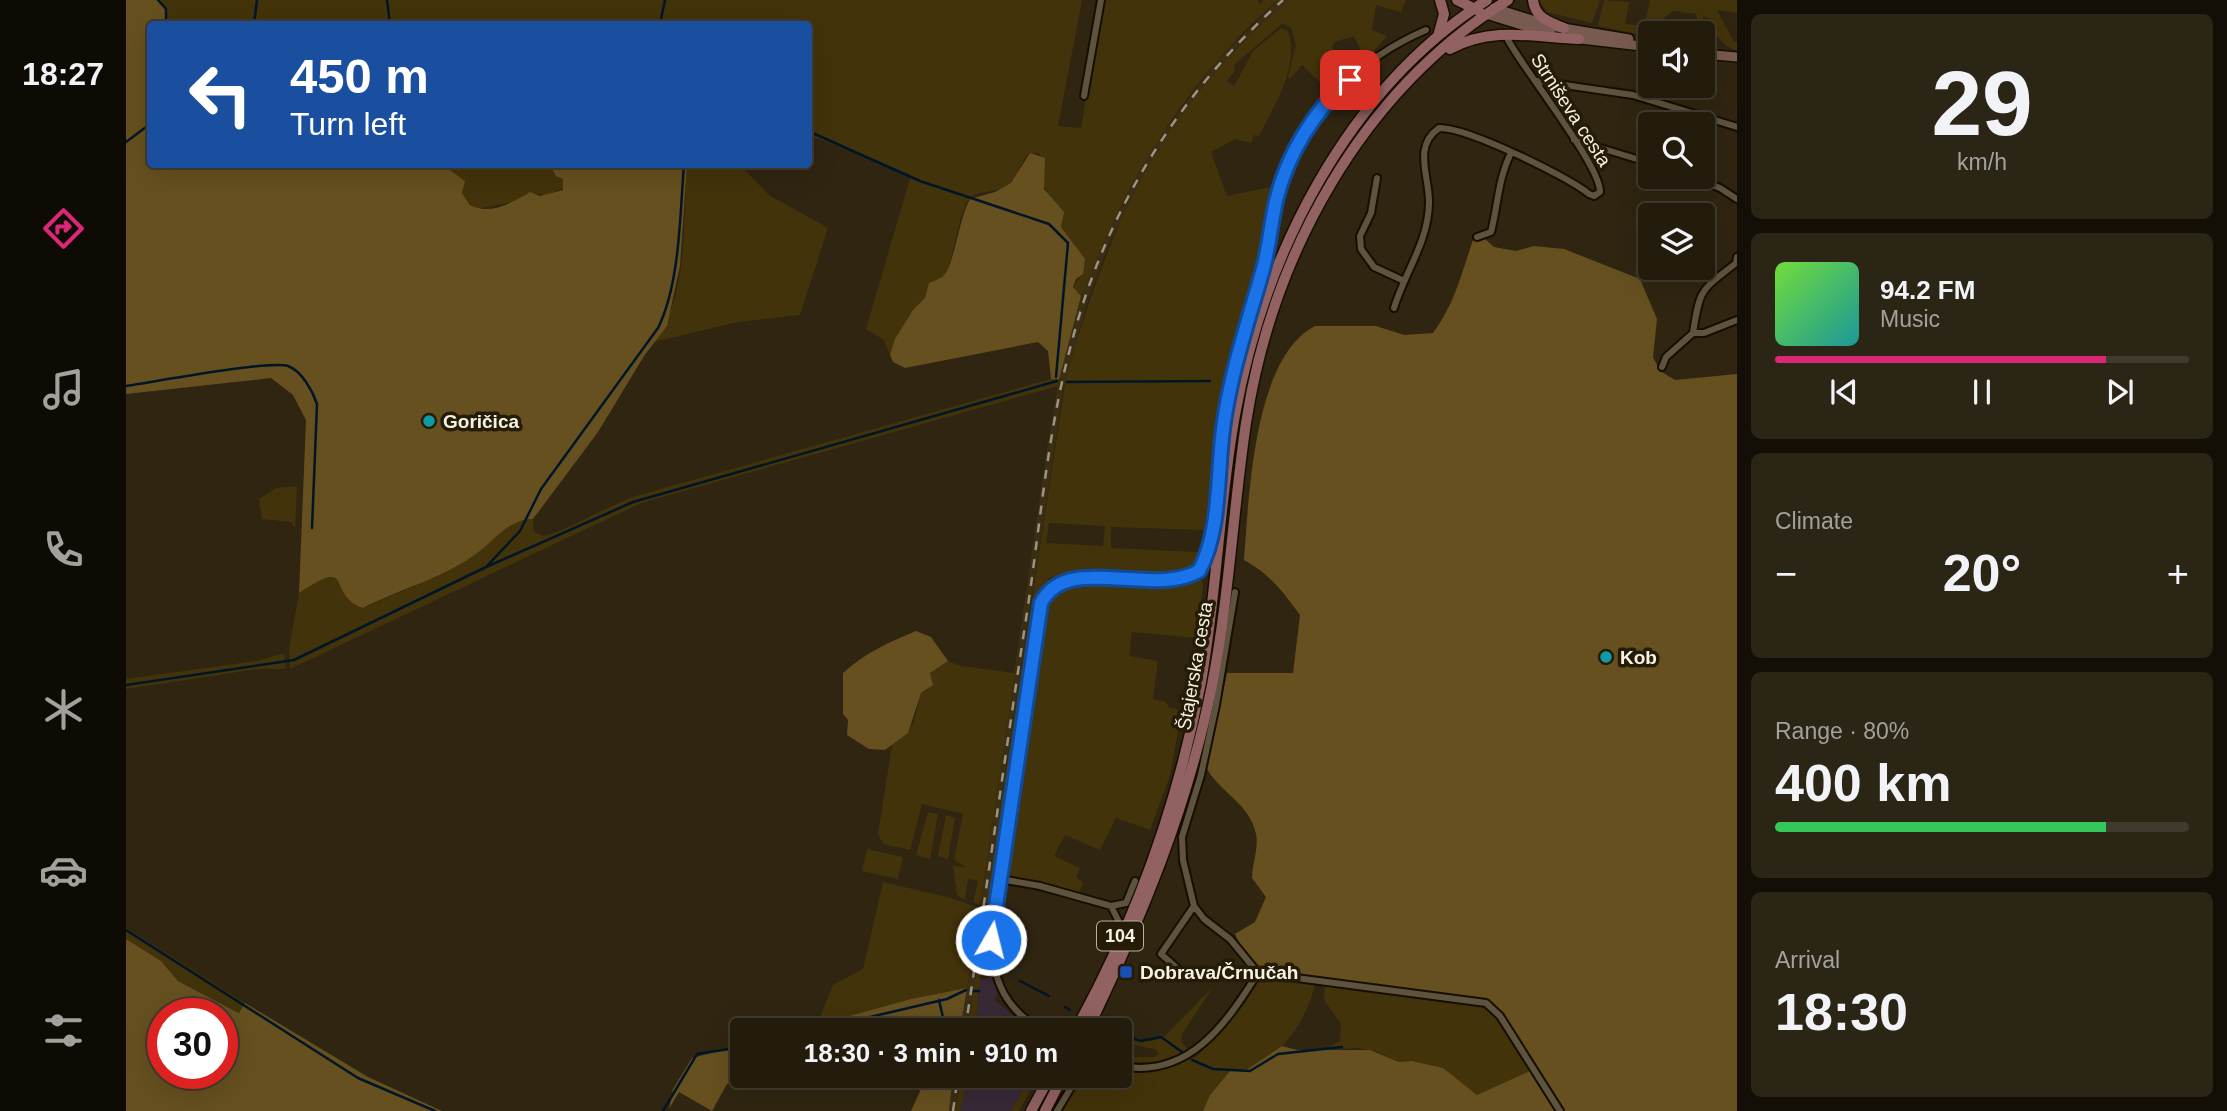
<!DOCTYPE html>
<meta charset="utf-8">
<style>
body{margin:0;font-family:Helvetica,sans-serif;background:#2b2516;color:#f1f3f6;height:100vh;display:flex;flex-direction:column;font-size:26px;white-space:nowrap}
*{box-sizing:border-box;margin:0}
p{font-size:23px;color:#a3a19d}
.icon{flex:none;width:38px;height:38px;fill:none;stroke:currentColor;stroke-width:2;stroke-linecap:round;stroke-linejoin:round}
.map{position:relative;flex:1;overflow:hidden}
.details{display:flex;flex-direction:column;gap:14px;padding:14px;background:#130f07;width:490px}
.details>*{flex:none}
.banner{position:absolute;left:21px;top:21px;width:665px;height:147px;border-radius:7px;box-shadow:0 7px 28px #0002,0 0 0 2px #403a2e;background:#1a4fa0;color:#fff;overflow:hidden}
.tools{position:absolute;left:1512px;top:21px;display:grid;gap:14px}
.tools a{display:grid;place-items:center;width:77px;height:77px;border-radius:7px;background:#231c0d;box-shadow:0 7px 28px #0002,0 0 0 2px #403a2e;font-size:35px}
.speed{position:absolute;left:21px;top:998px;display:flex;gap:14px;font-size:35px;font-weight:700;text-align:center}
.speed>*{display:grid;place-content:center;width:91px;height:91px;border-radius:50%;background:#231c0d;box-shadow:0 7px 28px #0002,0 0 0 2px #403a2e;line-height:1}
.speed .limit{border:10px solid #d22;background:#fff;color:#111}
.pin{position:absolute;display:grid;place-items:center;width:60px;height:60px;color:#fff;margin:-30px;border-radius:14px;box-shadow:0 4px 10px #0006}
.me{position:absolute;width:77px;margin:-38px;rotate:8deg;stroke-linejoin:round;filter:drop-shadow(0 0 5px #0008)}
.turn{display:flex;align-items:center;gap:24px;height:147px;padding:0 28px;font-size:32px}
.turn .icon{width:91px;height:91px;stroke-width:2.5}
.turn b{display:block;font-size:49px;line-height:60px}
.big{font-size:52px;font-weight:600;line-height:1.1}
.details .widget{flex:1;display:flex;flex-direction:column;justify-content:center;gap:10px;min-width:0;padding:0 24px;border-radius:10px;background:#2b2516}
.details .dial{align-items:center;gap:0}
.dial b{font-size:91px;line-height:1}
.song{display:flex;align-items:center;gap:21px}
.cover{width:84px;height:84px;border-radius:10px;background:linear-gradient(135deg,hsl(100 70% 55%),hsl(180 70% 35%))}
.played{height:7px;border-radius:4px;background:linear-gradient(90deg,#db2777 80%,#403a2e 80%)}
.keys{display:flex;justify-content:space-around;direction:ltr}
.heat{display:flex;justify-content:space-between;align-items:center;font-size:38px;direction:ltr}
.charge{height:10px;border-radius:5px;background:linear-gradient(90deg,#34c759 80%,#403a2e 0)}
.trip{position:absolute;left:604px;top:1018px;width:402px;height:70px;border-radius:7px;background:#231c0d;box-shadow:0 7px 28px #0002,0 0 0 2px #403a2e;font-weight:600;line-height:70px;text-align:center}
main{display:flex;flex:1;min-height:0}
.tabs{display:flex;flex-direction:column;width:126px;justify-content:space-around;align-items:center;background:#0e0b05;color:#a3a19d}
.tabs .icon{width:49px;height:49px}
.tabs .on{color:#db2777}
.tabs b{font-size:32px;color:#f1f3f6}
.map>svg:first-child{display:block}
.commercial{fill:#372936}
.built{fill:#3a2e13}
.green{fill:#43330a;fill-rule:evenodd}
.forest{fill:#66501f;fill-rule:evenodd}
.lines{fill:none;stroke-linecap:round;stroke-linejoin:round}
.stream{stroke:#001627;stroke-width:2.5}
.street-casing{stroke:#170e00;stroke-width:10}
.secondary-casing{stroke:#170e00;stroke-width:12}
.primary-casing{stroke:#170e00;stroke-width:13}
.street{stroke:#5e533e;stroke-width:6}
.secondary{stroke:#785a50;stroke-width:9}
.primary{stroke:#926162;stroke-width:10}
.rail{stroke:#9c9484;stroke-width:2.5;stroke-dasharray:9 9;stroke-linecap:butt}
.route-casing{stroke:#114b97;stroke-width:18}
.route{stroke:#1a73e8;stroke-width:12}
.culture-dot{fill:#0f9aa8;stroke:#251c08;stroke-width:2.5}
.transit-dot{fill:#1a4fb4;stroke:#251c08;stroke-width:2.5}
.labels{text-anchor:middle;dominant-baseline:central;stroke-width:7;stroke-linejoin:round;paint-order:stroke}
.shield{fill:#251c08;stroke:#b8b1a2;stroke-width:2}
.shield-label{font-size:18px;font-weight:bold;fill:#f7f1e4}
.street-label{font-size:19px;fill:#f7f1e4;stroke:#251c08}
.poi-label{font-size:19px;font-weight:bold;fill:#f7f1e4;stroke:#251c08;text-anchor:start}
</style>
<main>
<nav class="tabs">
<b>18:27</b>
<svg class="icon on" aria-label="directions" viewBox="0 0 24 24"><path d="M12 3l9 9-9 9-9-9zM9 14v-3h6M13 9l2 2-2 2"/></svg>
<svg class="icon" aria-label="music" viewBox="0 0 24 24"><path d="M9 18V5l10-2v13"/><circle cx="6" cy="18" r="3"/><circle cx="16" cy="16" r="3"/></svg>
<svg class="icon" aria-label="phone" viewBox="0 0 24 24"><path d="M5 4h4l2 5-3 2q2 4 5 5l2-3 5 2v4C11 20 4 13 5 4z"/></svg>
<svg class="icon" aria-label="climate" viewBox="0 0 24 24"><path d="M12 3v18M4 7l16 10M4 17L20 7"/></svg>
<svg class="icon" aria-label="car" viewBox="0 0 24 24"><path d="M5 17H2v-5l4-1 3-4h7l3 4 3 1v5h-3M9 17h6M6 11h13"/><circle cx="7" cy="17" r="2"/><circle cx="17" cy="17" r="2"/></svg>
<svg class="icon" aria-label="filters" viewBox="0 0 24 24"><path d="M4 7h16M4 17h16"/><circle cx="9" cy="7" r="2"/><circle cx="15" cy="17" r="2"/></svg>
</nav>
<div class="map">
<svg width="1611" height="1111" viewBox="0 0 1611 1111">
<rect width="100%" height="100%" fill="#2f2511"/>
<path class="commercial" d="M865 977 872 993 868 999 904 1031H849L854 980Z
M843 1076H905L885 1111H834Z"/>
<path class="built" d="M1152 0H1163L1112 47 1057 114 984 241 962 300 938 385 859 905H854L921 448 936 362 955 296 974 247 1026 148 1089 63Z
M854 908 859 910 842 1031H834Z
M827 1076H835L830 1111H823Z"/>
<path class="green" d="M34 0H956L932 126 955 128 977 0H1131L1134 4 1138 0H1152C1059 80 999 184 955 296L947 287 955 276 949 245 935 227 937 218 916 183 914 154 904 153C894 160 894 175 884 184 872 194 853 189 844 198 832 212 830 255 818 275 801 305 775 317 764 355L758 340 740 329 785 175 683 135 682 24H39L41 9Z
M1163 0H1280L1275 12 1250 5 1246 30 1261 36 1244 55 1235 51 1228 36 1208 42 1206 51 1214 61 1226 53 1234 63 1203 91 1176 65 1164 79 1162 77 1170 45 1165 28 1157 23 1109 64 1108 72 1101 81 1108 86 1127 51 1155 28 1162 31C1174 67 1148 105 1133 136L1128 135 1125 143 1109 139 1085 152 1101 196 1145 187 1132 265 1098 384 1078 530 985 527V548L1072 552 1071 561 1055 576 1047 578 949 573 922 578 924 582 914 594 911 606 870 879 865 906 859 905 940 378C984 221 1036 108 1163 0ZM923 523 979 526 977 546 920 543Z
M1413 0H1474L1466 23 1421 12Z
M1478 0 1503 2 1499 24 1518 26 1524 0H1611V13L1591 10 1608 42H1611V50C1600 48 1596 42 1589 34L1593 28 1588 30 1584 27 1585 19 1577 16V23L1571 19 1570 14 1547 11 1517 35 1472 26Z
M317 165H424L428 173 437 179 438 188 420 195 401 193 391 201 352 209 345 205 336 193 338 186Z
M561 165H614L643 195 702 228 674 315 612 322 528 342C564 292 556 223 561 165Z
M925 379H933L932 386 515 503 164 669 163 649 173 593 192 578 209 577 228 603 237 608 312 576 353 552 386 522 407 519 408 532 418 536C450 527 478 507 510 496Z
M171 486 169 529 165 522 136 519 133 499 150 488Z
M1074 577 1077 585 1071 638 1006 632 1003 656 1032 661 1027 699 1040 702 1044 708 1056 710 1044 776 1024 830 990 818 974 850 939 835 928 856 954 868 950 878 957 882 953 893 883 877 913 661 925 599 934 588 954 583 1051 587Z
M155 654 158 655 160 669H132L0 689V679L130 661Z
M822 661 835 666 889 673 854 905 847 902 852 881 842 879 839 900 831 895 827 866 840 867 828 860 837 814 796 804 784 850 757 844 752 834 766 745 787 725 795 693 803 689 804 673Z
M802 812 812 814 804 859 790 855Z
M820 815 829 818 822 859 812 856Z
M741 849 777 857 772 879 736 871Z
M757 882 825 898 854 908 841 988 785 999 691 1025 707 985 737 969Z
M859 910 865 915 863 960 856 961 849 1031H842Z
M0 928 119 1003 114 1013 52 981 35 961 0 939Z
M1138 978 1189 985C1179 1025 1148 1070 1104 1071L1084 1095 1077 1111H935L952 1085 986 1086 1001 1072 1034 1069 1070 1057 1095 1032 1131 983Z
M1199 985 1350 1002C1377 1014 1389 1046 1404 1071L1351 1095 1316 1068 1286 1061 1273 1062 1254 1053 1233 1048 1197 1050 1214 1041 1215 1024 1198 1000Z
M1087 987 1056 1034 1055 1042 1064 1051 1027 1063 1003 1062 999 1057 1001 1040 1025 1041 1039 1036ZM1009 1045 1029 1049 1033 1054 1029 1057H1006Z
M835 1076H843L834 1111H830Z
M905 1076H912L893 1111H885Z"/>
<path class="forest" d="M0 0H34L41 13 39 24H24V164L317 165 339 181 336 193 344 205C364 216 387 202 404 192L414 196 437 190V179L430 176 424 165H561L554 266 541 326 518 356 472 432 407 519C382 520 372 537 354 551 319 578 276 588 237 608 199 595 230 555 173 593L180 420 167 395 145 378 0 394Z
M904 153 919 158 918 189 938 212 935 227 959 259 957 274 950 279 947 287 955 296 933 379H925L922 351 912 342 779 368 767 362 764 355 769 339 787 310 799 298 803 283C807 281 815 279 818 275 829 262 833 218 844 199L869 192 885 183Z
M1358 238 1368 247 1390 251 1408 246 1438 249 1514 279 1531 319 1527 357 1534 371 1549 380 1611 374V1111H1437L1363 1001 1347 997 1147 974C1127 966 1118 952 1109 934L1129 922 1140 897 1126 878C1126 864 1133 848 1130 834 1124 804 1095 793 1081 769L1101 673H1167L1174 615C1157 592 1144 574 1118 560 1123 498 1127 358 1189 326H1250L1278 335 1307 333C1329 303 1335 275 1347 240Z
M790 631 805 637 822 661 804 673 807 685 795 693 782 733 759 750 743 749 721 735 722 720 717 714V673C739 653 763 642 790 631Z
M0 939 35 961 52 981 113 1013 119 1003 242 1077 316 1111H0ZM96 1013V1073H37V1013Z
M841 988 834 1031H669L785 999Z
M616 1045V1076H621L601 1084 586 1111 553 1092 543 1109 547 1089 566 1058Z
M1156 1046 1171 1050H1244L1273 1062 1286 1061 1317 1068 1351 1095 1404 1071 1431 1111H1077L1084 1095 1104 1071 1122 1069Z
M801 1076H827L823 1111H785Z"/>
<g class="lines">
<path class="stream" d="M32 0 40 9V24
M261 0 264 24
M128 24 131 0
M534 24 539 0
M682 131 794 181 923 224 942 243 930 377
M0 142 24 124
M941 382 1084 381
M0 386C28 382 143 360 162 366 176 371 187 392 191 404L186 528
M360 567 394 531 415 489 532 328C554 284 554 214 558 164
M0 685 168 660 358 568 507 502 931 381
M0 930 232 1078 309 1111
M894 981 923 996
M848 991H853
M813 1000 820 1031
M939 1007 944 1010
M979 1027 988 1031
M684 1031 821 999 840 990
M1006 1038 1015 1041 1035 1037 1056 1052
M1066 1060 1087 1069 1124 1071 1152 1054 1216 1047
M811 1079 812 1076
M537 1111 571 1054 616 1047"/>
<defs>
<path id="street" d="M1411 81 1507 95 1611 127
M958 96 975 0
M1448 140 1524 163
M1565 177 1594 188 1611 199
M1251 178 1245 213 1234 236 1235 249 1248 267 1276 280
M1351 237 1365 232C1372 205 1372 179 1385 153
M1268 308C1279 272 1302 242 1303 204 1304 177 1286 147 1313 128 1340 127 1441 176 1463 194L1468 196 1474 192C1475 166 1398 70 1382 40
M1567 333C1574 287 1575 291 1610 263L1611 257
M1536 367 1540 357 1567 333H1578L1611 320
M874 879 914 886 985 906 992 920
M985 906 1000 903 1009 881
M1052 969 1035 954 1068 906
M1132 973 1360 1003 1374 1016 1434 1111
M917 1031C880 1010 867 982 865 940L915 603C941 551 1026 597 1073 571 1095 529 1090 472 1098 426 1106 371 1124 320 1138 266 1145 237 1146 207 1156 178 1179 112 1236 57 1300 30
M994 1066C1063 1079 1100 1024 1132 973L1104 939 1078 919 1068 906 1057 860 1056 837 1075 775 1090 705 1109 592
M931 1111 949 1081 959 1078 986 1080 989 1076"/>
<path id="secondary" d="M1368 8 1425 26 1503 39
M1360 14 1425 34
M1446 38 1524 47
M1577 54 1611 57"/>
<path id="primary" d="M1331 0 1353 11
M1407 0C1409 18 1423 22 1438 28
M1312 36 1318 14 1314 0
M1324 49C1365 26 1408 37 1453 39
M949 1031C1009 923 1052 803 1075 682 1091 593 1093 503 1109 415 1138 255 1220 90 1361 0
M961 1031C1015 919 1062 807 1086 685 1103 599 1107 510 1120 423 1146 255 1235 91 1382 0
M905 1111 924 1076
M919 1111 937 1076"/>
</defs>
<use href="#street" class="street-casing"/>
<use href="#secondary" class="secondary-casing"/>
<use href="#primary" class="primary-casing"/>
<use href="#street" class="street"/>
<use href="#secondary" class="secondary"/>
<use href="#primary" class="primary"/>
<path class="rail" d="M839 1031C860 893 879 756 900 619 914 528 921 434 945 345 979 211 1054 92 1157 0
M827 1111 832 1076"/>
</g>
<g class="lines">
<defs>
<path id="route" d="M865 940 915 603C941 552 1025 598 1073 571 1095 531 1091 474 1097 429 1104 374 1122 322 1137 269 1143 247 1145 223 1150 201 1161 155 1188 110 1224 80"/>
</defs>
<use href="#route" class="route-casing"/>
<use href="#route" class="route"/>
</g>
<g class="culture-dot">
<circle cx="303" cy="421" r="7"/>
<circle cx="1480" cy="657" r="7"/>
</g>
<rect class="transit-dot" x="993" y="965" width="14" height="14" rx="3.5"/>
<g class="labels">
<rect class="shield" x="971" y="921.5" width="46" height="29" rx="5"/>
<g class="shield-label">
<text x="994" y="936">104</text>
</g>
<g class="street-label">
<text transform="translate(1445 110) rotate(57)">Strniševa cesta</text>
<text transform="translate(1069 666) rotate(-80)">Štajerska cesta</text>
</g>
<g class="poi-label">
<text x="317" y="421">Goričica</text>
<text x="1494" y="657">Kob</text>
<text x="1014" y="972">Dobrava/Črnučah</text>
</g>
</g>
</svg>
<div class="tools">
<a><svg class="icon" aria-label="sound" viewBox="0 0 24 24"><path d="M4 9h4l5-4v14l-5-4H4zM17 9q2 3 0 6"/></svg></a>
<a><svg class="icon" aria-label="search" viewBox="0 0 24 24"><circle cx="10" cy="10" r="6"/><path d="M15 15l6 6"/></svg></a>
<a><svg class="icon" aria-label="layers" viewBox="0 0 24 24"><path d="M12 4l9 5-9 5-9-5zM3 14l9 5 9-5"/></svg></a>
</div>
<div class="speed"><div class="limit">30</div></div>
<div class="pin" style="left:1224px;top:80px;background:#d93025"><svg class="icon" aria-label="arrive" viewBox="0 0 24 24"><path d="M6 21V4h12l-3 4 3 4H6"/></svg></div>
<svg class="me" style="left:865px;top:940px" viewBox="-20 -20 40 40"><circle r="17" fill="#1a73e8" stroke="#fff" stroke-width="3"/><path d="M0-11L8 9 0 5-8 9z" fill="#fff"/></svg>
<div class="trip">18:30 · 3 min · 910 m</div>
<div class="banner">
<div class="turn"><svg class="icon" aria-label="left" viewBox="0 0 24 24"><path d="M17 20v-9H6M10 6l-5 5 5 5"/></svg><div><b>450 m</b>Turn left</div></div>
</div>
</div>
<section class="details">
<div class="widget dial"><b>29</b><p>km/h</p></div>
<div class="widget">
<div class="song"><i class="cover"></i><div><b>94.2 FM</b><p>Music</p></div></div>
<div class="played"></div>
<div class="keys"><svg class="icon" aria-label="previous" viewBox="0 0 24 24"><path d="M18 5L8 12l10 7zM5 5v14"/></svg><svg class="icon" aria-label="pause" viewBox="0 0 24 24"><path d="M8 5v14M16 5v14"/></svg><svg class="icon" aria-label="next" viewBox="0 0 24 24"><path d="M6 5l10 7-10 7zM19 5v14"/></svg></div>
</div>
<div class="widget"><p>Climate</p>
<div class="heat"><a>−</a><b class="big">20°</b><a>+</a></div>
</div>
<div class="widget"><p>Range · 80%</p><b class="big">400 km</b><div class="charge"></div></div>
<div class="widget"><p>Arrival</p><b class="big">18:30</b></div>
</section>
</main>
